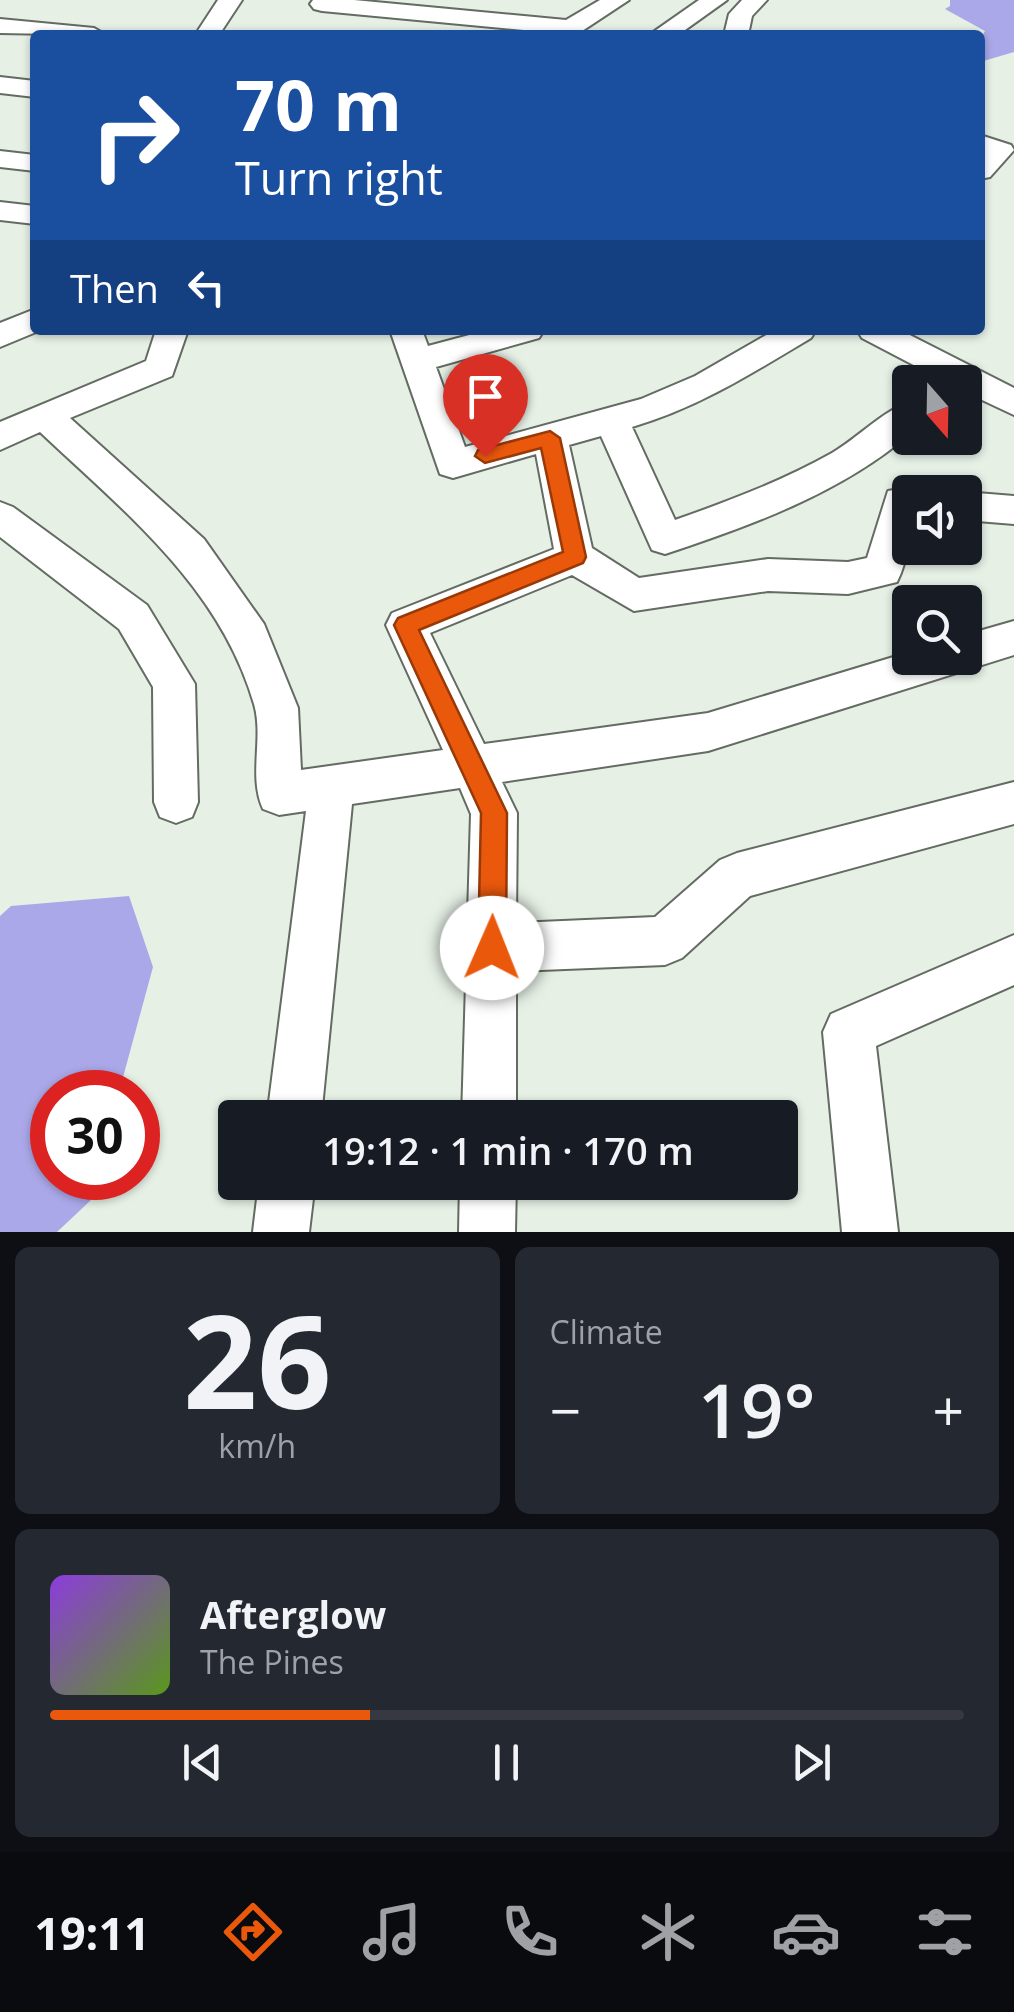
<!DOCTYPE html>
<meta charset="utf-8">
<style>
body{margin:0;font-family:"Open Sans",sans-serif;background:#242831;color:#f1f3f6;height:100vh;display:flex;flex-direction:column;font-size:38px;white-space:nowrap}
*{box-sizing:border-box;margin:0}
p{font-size:32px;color:#9ea1a6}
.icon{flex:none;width:55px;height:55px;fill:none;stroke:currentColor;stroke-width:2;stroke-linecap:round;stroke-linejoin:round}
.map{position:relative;height:1232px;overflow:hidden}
.sheet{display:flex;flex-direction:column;gap:15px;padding:15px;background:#0d0f14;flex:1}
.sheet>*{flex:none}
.top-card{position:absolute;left:30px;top:30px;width:955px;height:305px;border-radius:10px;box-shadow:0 2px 8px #0004;background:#1a4fa0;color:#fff;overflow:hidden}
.needle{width:65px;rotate:160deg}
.buttons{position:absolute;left:892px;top:365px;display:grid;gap:20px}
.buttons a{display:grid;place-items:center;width:90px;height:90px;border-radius:10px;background:#171b24;box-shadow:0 2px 8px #0004;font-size:50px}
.speed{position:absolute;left:30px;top:1070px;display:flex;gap:20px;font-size:50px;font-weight:700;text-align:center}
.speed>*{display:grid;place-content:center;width:130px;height:130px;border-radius:50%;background:#171b24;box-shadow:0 2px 8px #0004;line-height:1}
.speed .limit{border:15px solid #d22;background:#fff;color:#111}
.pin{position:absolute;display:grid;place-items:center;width:85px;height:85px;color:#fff;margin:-102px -42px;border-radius:50% 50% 50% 0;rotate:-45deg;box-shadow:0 0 10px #0007}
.pin .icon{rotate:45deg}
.me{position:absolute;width:110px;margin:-55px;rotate:1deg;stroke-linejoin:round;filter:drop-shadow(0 0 8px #0008)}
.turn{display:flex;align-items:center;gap:35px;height:210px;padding:0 40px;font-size:45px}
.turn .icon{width:130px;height:130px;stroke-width:2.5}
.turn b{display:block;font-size:70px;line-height:85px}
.then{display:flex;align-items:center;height:95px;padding:0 40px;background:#0003;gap:20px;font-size:38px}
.big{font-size:75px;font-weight:600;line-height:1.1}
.sheet .tile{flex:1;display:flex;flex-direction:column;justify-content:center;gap:15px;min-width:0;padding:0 35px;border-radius:15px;background:#242831}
.sheet .dial{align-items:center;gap:0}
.dial b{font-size:130px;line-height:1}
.song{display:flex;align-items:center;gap:30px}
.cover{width:120px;height:120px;border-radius:15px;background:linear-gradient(135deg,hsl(270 70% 55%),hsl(90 70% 35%))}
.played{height:10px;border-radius:5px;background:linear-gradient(90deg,#ea580c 35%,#363941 35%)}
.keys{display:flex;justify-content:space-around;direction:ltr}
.heat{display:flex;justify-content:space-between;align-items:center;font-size:55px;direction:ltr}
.sheet .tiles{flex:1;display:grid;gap:15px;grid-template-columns:1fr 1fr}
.tile:last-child{grid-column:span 2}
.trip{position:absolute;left:218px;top:1100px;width:580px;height:100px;border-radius:10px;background:#171b24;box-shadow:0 2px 8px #0004;font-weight:600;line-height:100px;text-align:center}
.menu{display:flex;height:160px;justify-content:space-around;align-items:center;background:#090b0e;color:#9ea1a6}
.menu .icon{width:70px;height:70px}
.menu .on{color:#ea580c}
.menu b{font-size:45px;color:#f1f3f6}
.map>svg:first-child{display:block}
.forest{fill:#aaa8e8}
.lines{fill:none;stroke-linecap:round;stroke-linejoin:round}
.minor-casing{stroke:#636b62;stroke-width:4}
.minor{fill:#fff;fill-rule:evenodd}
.route{fill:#ea580c;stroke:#983908;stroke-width:2.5}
</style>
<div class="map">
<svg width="1014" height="1232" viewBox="0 0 1014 1232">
<rect width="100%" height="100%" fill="#e6f0e5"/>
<path class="forest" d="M950 0H1014V52L980 62V39L985 31 945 9 950 6Z
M129 896 153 967 119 1092H52V1178H97L91 1200 57 1232H0V916L11 906Z"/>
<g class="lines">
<defs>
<path id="minor" d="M218 0H242L219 35H195Z
M313 0H354L566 20 600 0H629L576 35 322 11 314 9 310 4Z
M699 0H727L678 35H649Z
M742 0H767L752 16 748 35H724L729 14Z
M0 19 94 28 106 35 0 33Z
M0 77 35 81V97L0 93Z
M980 135 1011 145 1014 150 990 177 980 179Z
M0 151 35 155V171L0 167Z
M0 202 35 206V224L0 220Z
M35 309V330H41L0 347V323Z
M156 330H188L172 376 70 418 204 539 264 624 298 708 301 770 443 750 386 625 392 613 554 549 536 454 453 478 440 474 390 330H422L428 346 488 330H544L539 338 436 367 465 447 641 399 695 376 775 330H816L811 338C754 372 698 408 632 427L675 520C729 501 782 481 832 453 858 438 882 411 910 402V434C841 493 750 526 665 554L652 550 601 436 569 445 592 548 639 578 768 559 848 562 867 558 888 491 910 487 924 492H910C910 524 911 554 897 582L848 594 768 591 634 611 572 575 430 633 484 744 708 713 910 652V658H965V635L1014 621V655L708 751 502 782 517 813 516 923 655 917 720 860 737 853 1014 782V824L750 896 682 958 665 965 516 971V1118H462L471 814 460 788 352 804 321 1118H267L306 811 279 815 263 809C248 776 264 738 254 704 220 587 125 512 40 432L0 450V422L146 361Z
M857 330H900L1014 388V415L965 392V382H946L862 338Z
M962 492H965L1014 496V524L965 520Z
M0 502 13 507 147 605 195 684 198 802 192 817 176 823 160 817 154 802 153 687 119 629 0 537Z
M1014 935V985L876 1046 898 1232H842L823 1032 831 1014Z
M259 1182H315L309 1232H253Z
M460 1182H516L515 1232H459Z"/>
</defs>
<use href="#minor" class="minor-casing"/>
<use href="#minor" class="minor"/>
</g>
<path class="route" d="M550 431 560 438 586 557 583 563 419 630 507 813 506 948 502 957 492 961 482 957 478 948 481 813 394 625 398 618 563 552 541 448 485 463 475 456 478 450Z"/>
</svg>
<div class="buttons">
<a><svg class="needle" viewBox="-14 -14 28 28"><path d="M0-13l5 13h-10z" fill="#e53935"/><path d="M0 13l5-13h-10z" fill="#9ea1a6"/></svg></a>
<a><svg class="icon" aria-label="sound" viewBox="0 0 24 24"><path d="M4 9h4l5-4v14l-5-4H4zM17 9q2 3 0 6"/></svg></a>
<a><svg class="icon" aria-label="search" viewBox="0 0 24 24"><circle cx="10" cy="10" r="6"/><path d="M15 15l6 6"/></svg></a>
</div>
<div class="speed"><div class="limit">30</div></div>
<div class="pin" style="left:485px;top:456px;background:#d93025"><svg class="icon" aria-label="arrive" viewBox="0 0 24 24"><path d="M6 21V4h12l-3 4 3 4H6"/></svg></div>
<svg class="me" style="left:492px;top:948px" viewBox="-20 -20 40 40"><circle r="19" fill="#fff"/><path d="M0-13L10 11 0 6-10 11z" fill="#ea580c"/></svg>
<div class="trip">19:12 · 1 min · 170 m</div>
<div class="top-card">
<div class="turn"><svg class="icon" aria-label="right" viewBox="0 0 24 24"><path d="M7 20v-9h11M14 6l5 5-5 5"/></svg><div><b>70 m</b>Turn right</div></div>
<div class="then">Then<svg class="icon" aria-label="left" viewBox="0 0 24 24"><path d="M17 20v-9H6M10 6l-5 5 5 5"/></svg></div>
</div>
</div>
<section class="sheet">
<div class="tiles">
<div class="tile dial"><b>26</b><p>km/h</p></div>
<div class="tile"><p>Climate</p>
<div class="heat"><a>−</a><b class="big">19°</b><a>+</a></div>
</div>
<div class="tile">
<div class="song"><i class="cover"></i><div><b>Afterglow</b><p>The Pines</p></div></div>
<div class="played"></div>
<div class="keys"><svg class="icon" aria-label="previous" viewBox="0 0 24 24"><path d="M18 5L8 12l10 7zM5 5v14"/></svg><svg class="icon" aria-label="pause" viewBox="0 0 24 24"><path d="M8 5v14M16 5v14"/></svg><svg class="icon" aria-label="next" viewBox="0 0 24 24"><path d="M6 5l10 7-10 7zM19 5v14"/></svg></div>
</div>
</div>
</section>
<nav class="menu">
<b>19:11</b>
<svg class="icon on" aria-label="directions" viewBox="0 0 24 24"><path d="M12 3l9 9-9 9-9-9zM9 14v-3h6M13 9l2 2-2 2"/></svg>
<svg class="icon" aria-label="music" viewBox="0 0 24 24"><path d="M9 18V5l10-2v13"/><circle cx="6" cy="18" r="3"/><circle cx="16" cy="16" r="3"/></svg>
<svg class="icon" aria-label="phone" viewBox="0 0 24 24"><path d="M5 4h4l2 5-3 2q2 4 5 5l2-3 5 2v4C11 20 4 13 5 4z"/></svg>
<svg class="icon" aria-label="climate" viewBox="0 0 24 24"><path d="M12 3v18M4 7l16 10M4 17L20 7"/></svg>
<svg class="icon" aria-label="car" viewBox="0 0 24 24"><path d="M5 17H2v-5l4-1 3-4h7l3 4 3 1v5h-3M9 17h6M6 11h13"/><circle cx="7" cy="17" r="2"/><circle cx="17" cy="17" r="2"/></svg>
<svg class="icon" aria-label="filters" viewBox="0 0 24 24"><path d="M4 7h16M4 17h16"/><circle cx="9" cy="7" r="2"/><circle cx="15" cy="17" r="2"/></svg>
</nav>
